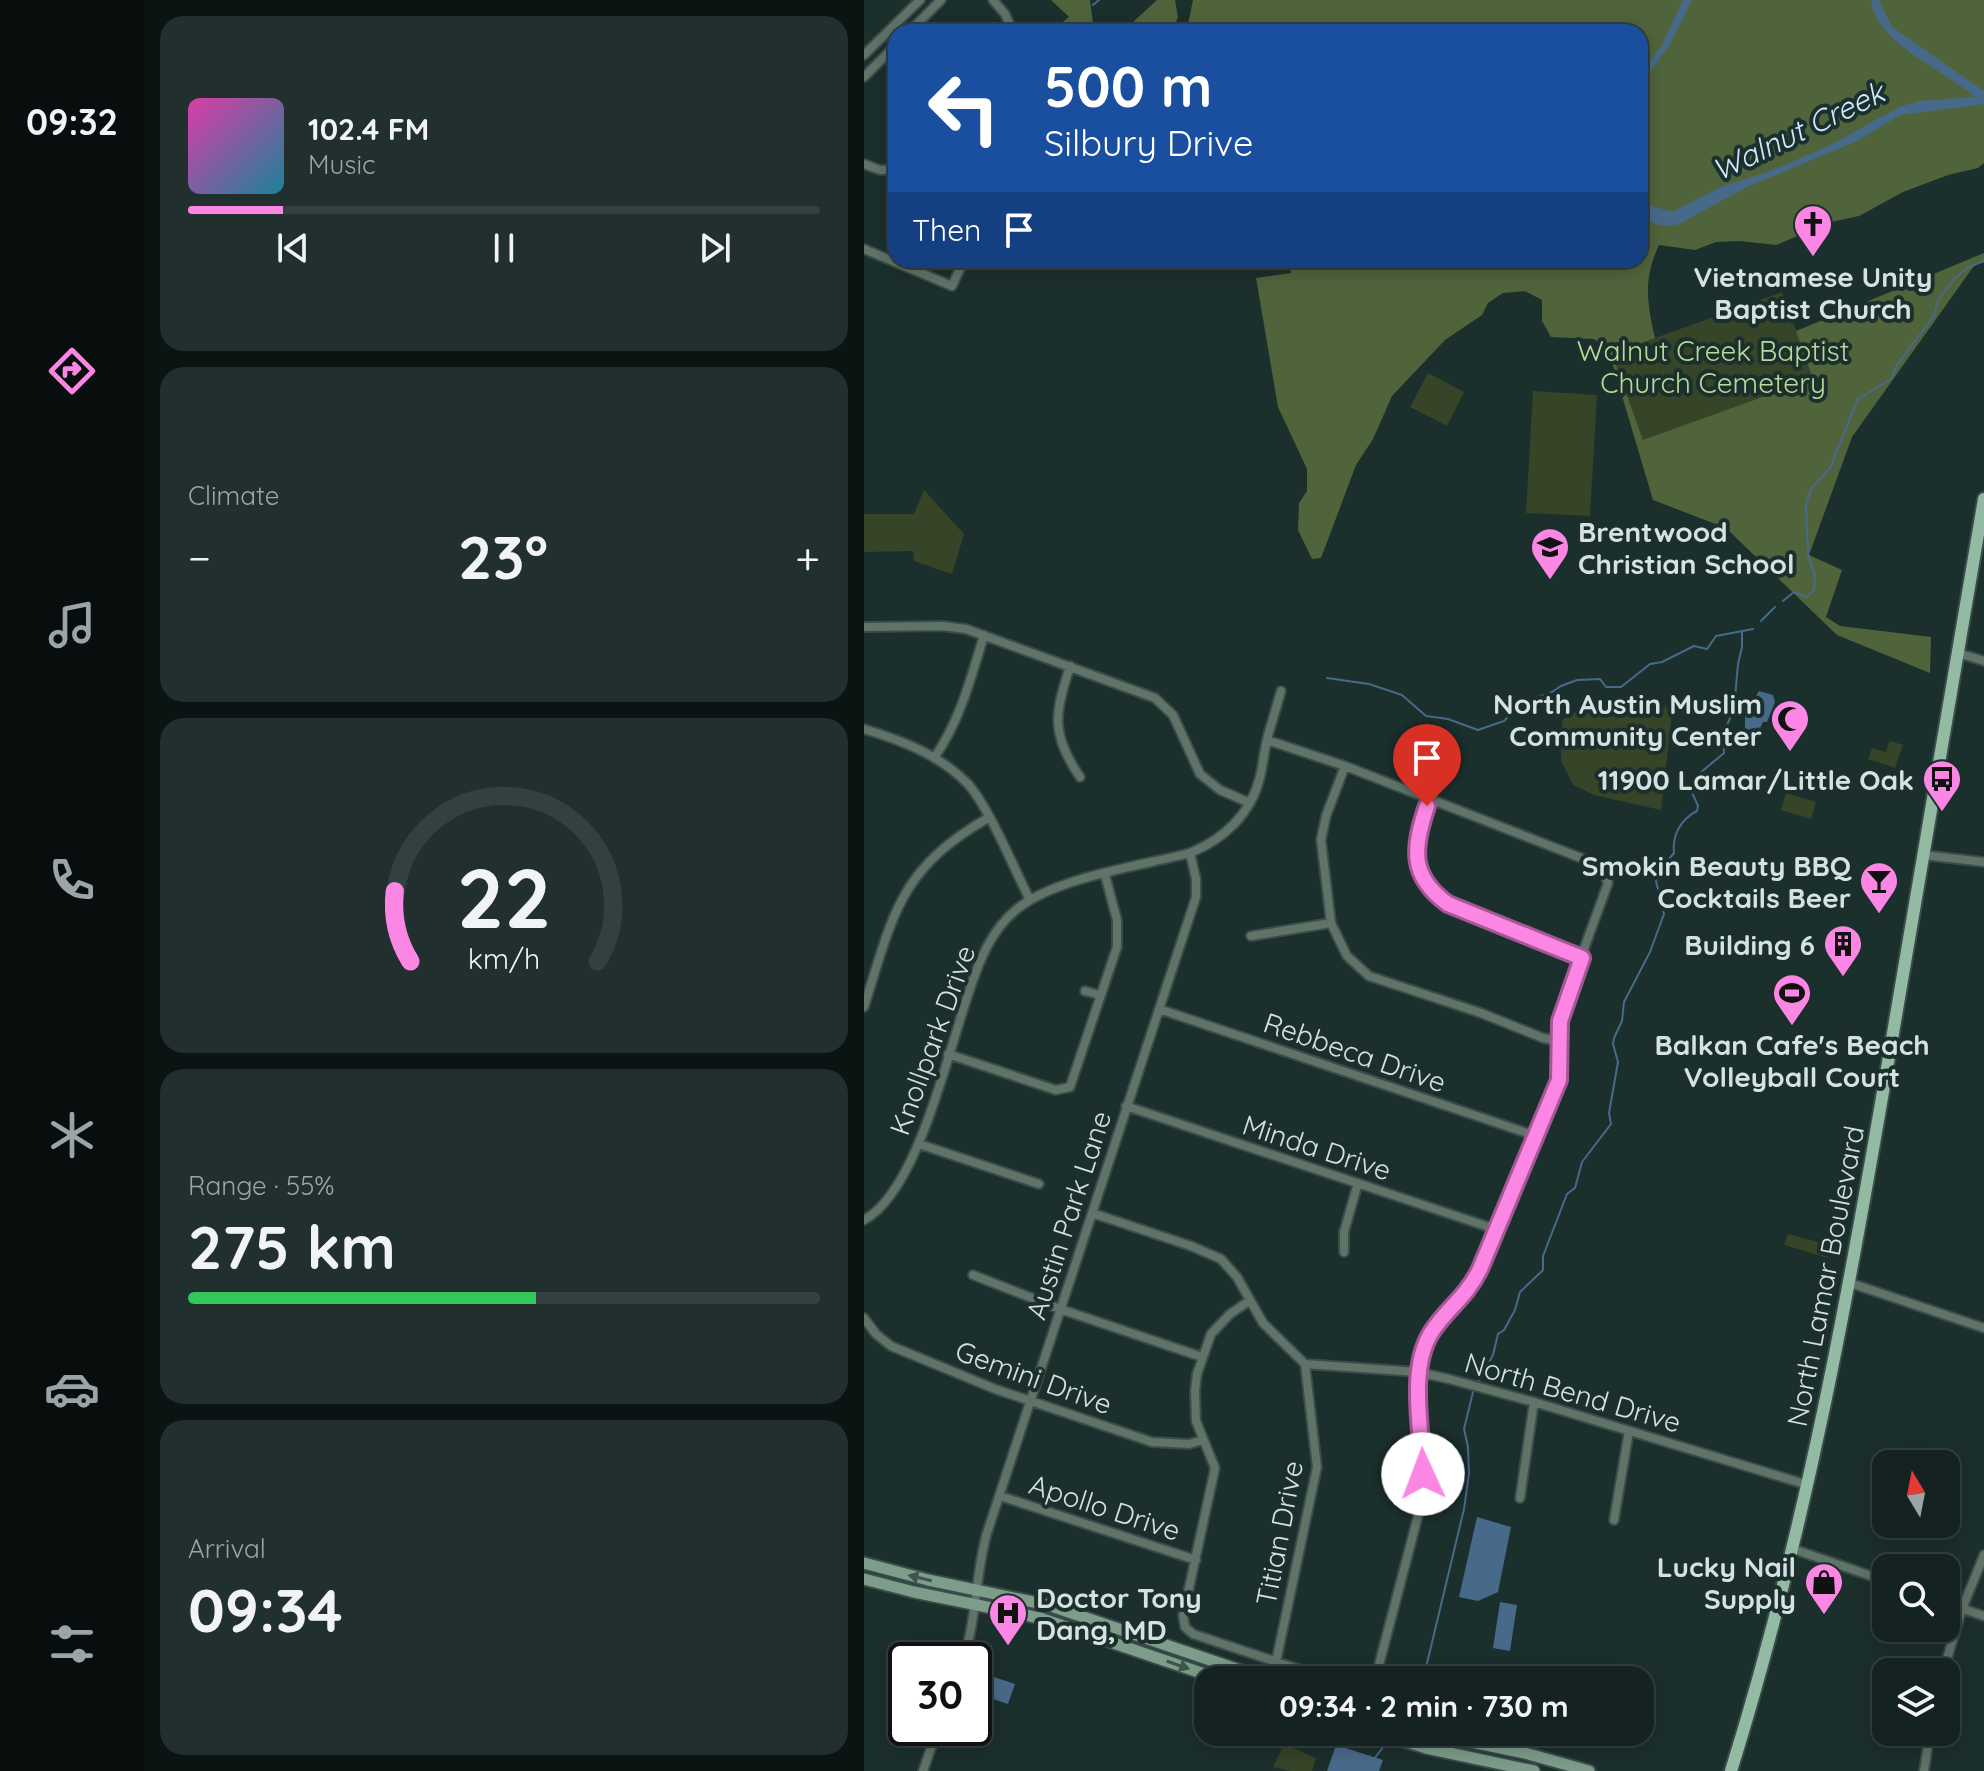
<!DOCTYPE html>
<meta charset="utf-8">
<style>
body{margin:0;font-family:Quicksand,sans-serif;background:#212f2f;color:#f1f3f6;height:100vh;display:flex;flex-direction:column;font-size:30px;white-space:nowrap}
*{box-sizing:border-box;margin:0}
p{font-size:26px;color:#9da4a5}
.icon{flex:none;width:44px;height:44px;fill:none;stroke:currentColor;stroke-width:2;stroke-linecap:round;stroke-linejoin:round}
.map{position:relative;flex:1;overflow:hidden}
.side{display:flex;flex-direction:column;gap:16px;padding:16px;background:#0b1313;width:720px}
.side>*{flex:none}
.top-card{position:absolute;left:24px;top:24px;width:760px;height:244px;border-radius:24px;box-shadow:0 4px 20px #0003,0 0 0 2px #334040;background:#1a4fa0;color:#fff;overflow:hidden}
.needle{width:52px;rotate:350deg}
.buttons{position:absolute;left:1008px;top:1450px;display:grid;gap:16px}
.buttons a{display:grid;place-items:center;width:88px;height:88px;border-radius:16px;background:#142322;box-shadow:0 4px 20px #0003,0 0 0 2px #334040;font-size:40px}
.speed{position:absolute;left:24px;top:1642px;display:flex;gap:16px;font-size:40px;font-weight:700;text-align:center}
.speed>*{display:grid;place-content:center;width:104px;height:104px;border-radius:50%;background:#142322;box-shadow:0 4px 20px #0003,0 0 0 2px #334040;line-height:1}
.speed .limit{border:4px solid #111;border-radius:12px;background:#fff;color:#111}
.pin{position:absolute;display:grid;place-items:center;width:68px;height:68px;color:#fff;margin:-82px -34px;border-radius:50% 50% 50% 0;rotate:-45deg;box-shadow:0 0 8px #0007}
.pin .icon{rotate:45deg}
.me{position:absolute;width:88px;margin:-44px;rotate:358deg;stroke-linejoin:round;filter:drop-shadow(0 0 6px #0008)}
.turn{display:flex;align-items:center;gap:28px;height:168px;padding:0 24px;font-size:36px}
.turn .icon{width:104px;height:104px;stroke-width:2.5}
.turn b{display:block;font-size:56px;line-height:68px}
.then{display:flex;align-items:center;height:76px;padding:0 24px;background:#0003;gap:16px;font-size:30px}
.big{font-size:60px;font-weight:800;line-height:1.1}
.side .widget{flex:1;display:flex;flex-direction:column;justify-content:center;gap:12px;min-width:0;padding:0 28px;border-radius:24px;background:#212f2f}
.side .dial{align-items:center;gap:0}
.dial svg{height:208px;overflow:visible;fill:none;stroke:#334040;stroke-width:7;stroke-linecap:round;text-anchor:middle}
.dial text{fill:#f1f3f6;stroke:none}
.song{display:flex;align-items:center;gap:24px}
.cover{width:96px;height:96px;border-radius:12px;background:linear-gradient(135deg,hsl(320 70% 55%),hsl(190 70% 35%))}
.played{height:8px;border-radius:4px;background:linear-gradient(90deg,#fc86e3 15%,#334040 15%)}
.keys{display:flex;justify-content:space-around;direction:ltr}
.heat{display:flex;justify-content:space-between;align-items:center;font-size:44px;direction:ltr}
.charge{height:12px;border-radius:6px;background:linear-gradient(90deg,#34c759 55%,#334040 0)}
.trip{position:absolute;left:330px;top:1666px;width:460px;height:80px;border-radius:24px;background:#142322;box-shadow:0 4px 20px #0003,0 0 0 2px #334040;font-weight:800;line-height:80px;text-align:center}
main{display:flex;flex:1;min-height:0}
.tab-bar{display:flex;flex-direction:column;width:144px;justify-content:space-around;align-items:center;background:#080e0e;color:#9da4a5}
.tab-bar .icon{width:56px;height:56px}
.tab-bar .selected{color:#fc86e3}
.tab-bar b{font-size:36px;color:#f1f3f6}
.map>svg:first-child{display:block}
.green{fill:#364428}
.forest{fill:#50643c}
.water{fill:#486a8a}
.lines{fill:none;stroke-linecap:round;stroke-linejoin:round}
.stream{stroke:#486a8a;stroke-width:2}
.street-casing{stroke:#394c4a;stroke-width:12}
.secondary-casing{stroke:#394c4a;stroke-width:15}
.primary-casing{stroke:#394c4a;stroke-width:16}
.street{stroke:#607368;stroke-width:8}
.secondary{stroke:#7d9c8a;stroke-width:11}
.primary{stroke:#93bba4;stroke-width:12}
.oneway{fill:#3d554e}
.route-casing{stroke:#a45794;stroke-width:20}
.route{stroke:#fc86e3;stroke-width:14}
.labels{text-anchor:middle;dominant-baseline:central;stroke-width:8;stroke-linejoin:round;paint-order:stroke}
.poi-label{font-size:28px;font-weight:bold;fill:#d6e2e1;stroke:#1b2f2d;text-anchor:end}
.park-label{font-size:28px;fill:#b8d997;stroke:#1b2f2d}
.street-label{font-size:28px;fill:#d6e2e1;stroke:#1b2f2d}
.water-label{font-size:30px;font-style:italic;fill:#d1e7fd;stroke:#1b2f2d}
</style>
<main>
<nav class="tab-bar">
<b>09:32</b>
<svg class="icon selected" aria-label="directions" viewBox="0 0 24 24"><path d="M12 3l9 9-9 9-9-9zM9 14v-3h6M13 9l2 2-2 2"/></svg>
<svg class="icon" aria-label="music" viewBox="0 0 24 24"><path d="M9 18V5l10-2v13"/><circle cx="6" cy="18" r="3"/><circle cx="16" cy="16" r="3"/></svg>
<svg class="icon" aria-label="phone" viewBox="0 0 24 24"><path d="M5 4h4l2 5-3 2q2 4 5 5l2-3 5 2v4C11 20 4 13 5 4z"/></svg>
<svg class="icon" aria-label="climate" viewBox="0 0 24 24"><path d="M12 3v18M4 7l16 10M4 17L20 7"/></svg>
<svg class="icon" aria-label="car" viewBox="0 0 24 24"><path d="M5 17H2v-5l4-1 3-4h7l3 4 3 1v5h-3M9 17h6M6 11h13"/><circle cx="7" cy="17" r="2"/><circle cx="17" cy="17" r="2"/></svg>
<svg class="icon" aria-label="filters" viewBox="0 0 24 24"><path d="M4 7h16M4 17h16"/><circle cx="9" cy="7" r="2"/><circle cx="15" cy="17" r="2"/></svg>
</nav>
<section class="side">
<div class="widget">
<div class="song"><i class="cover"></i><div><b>102.4 FM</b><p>Music</p></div></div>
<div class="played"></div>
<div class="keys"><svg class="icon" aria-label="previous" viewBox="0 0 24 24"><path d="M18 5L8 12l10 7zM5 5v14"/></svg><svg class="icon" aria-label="pause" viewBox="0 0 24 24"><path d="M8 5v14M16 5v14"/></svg><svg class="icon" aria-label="next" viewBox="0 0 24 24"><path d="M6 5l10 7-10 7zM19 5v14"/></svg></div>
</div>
<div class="widget"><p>Climate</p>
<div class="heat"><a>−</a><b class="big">23°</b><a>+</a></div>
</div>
<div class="widget dial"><svg viewBox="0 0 100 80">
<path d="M14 69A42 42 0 1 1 86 69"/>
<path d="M14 69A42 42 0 0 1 8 42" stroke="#fc86e3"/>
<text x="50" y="56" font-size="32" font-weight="700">22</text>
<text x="50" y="72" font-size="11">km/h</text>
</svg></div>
<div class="widget"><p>Range · 55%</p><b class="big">275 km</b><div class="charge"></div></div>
<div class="widget"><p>Arrival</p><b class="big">09:34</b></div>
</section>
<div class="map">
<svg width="1120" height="1771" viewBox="0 0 1120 1771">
<rect width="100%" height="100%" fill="#1b2f2d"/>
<path class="green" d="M918 292 950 379 779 441 747 354Z
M564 373 600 392 583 426 546 407Z
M669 391 733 395 726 516 662 513Z
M60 490 100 534 88 574 50 561 49 551 0 552V514H50Z
M723 705 801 707 808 712 797 810 730 795 709 785 697 761 698 720Z
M1026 741 1039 745 1031 768 1004 759 1008 748 1022 752Z
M922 793 952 802 947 819 917 810Z
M924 1234 968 1246 964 1258 920 1245Z
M420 1744 452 1758 448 1771H426L409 1767Z"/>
<path class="forest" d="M187 0H226L230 32H186L205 17Z
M293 0H311L314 17 308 32H273L270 21Z
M329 0H1120V163L1114 168 1084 175 1039 192 995 216 967 222 912 245 876 241 852 242 831 250 795 245C779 279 783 303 791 338L748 354 779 440 949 379 932 331 1120 253V263H1112L988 437 945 555 978 570 962 617 976 626 1067 637 1066 673 973 635 862 528 789 500 745 352 730 339 687 337 678 321V300L661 291 639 293 624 303 618 315 581 340 528 396 509 439 492 465 457 558 448 559 434 530 435 503 443 491V469L414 407 392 278 427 273 425 260H776V32H320L323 29Z"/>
<path class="water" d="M819 0H828L806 44 776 86V73L798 45Z
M1007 0H1015L1028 27 1120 91V104L1036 115 993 141 883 187 815 224C799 228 789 225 776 216V202L808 212 859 186 904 172 967 145 1035 107 1055 101 1111 97C1080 69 1013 45 1007 0Z
M895 691 909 695 911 702 903 722H899L891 739 889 738 891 733 881 728V713Z
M613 1517 647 1527 634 1592 614 1601 595 1597Z
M636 1602 653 1605 646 1651 629 1648Z
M130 1677 151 1684 144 1704 123 1697Z
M472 1745 519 1760 515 1771H463Z"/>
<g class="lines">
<path class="stream" d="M229 5 235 0
M919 601 930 592 942 597 950 590 951 576 944 554 942 504 947 489 966 468 994 399 1027 379 1033 365 1070 316 1074 300 1091 278 1103 268 1120 261
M897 621 911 607
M463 678 505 684 538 695 562 716 584 719 614 730 640 721 658 703 688 692 697 686 713 680 736 679 742 687H757L786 664 798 662 830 646 843 649 852 636 889 629
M615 1381 629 1355 634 1334 640 1330 651 1310 656 1292 679 1270V1256L703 1194 711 1188 718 1162 747 1124 745 1113 754 1062 749 1044 750 1038 758 1021 760 1002 786 952 800 914 792 881 797 869 810 853C808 835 817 819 833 811L834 806 826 788 836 773 860 753 859 734 870 709 874 664 878 647V631
M559 1680 600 1509 605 1474 604 1447 600 1429 609 1392
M510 1759 520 1746"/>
<defs>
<path id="street" d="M129 0 141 14 149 32
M45 32 77 0
M0 55 56 0
M0 77 32 45
M0 164 16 170 32 169
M0 249 88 286 100 260
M0 627 78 626 102 629 291 698 309 715 336 774 356 790 386 803
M1094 653 1120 661
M206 666C191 714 186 733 216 777
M0 729C37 740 76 755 104 784 126 809 150 869 166 900
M403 740 481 766 730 863 739 870 744 883 700 1004 695 1032V1080L616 1269 600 1297 571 1327 558 1353 554 1372 559 1474 554 1516 511 1680
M70 758C96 721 107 678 120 635
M481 766 462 816 457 840 467 923 483 956 505 976 617 1013 679 1038 695 1041
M565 799 555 829 552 852 555 869 566 888 584 904 718 958
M1060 855 1120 862
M387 936 467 923
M221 991 236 995
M0 1007C29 915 35 869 124 818
M295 1009 672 1136
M84 1054 192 1090 206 1087 253 947V920L241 875
M262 1106 631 1229
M55 1144 175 1184
M228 1213 327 1246 357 1259 373 1277 399 1323 441 1364 554 1372 585 1379 670 1402 944 1485
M0 1220C54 1191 84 1051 105 992 115 961 127 930 153 909 193 877 276 866 326 853 360 839 387 814 396 777 399 765 400 752 403 740 407 723 413 707 417 691
M480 1252V1232L494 1183
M109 1275 196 1309 338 1357
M986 1283 1120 1328
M385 1301 366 1314 347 1334 333 1374 331 1391 332 1421 351 1468 319 1616 321 1627 329 1634 467 1680
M0 1318 12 1334 27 1346 131 1389 288 1442 325 1444 339 1440
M136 1496 332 1560
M656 1498 670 1402
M750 1520 765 1431
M929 1549 1022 1581
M1082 1603 1120 1616
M99 1660C113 1619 111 1575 123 1533L332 897V879L326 853
M412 1662 453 1467 441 1364
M1079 1672 1098 1609 1120 1555
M59 1771 74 1728
M1060 1771 1066 1732"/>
<path id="secondary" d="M0 1563 64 1580 184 1605 405 1680
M0 1579 50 1592 176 1618 358 1680
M512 1732 562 1748 670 1771
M559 1732 661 1753 725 1771"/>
<path id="primary" d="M867 1771C942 1530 986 1288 1028 1039 1059 859 1089 679 1120 499"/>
</defs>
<use href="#street" class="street-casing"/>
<use href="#secondary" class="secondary-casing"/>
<use href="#primary" class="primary-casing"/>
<use href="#street" class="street"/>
<use href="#secondary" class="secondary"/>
<use href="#primary" class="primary"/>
</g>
<defs><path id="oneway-solid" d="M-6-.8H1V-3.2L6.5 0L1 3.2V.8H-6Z" transform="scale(2)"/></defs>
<g class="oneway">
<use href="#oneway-solid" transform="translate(56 1578) rotate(-167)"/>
<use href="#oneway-solid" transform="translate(314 1665) rotate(19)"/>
</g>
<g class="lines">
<defs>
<path id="route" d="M559 1474C558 1431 544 1370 567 1333 582 1309 602 1298 616 1269L695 1080 696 1021 718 958 584 904C545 876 549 848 563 806"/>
</defs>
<use href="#route" class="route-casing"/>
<use href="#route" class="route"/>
</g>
<defs>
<symbol id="church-pin" viewBox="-11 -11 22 30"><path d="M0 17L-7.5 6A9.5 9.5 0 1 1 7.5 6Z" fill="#fc86e3" stroke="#1b2f2d"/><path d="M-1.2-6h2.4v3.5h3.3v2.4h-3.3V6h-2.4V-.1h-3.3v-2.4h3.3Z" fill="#111"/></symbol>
<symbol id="school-pin" viewBox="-11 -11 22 30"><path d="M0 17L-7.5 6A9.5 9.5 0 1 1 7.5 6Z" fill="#fc86e3" stroke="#1b2f2d"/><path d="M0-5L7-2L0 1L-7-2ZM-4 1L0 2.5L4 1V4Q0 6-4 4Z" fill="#111"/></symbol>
<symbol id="mosque-pin" viewBox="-11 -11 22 30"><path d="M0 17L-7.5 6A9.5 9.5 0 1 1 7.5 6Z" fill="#fc86e3" stroke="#1b2f2d"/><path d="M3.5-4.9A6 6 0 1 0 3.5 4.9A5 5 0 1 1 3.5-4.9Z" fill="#111"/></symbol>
<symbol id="bus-pin" viewBox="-11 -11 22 30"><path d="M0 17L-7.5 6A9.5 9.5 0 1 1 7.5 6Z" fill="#fc86e3" stroke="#1b2f2d"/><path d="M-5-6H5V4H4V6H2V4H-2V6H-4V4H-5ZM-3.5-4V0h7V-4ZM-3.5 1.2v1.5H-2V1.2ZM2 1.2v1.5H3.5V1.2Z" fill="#111"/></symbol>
<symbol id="bar-pin" viewBox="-11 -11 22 30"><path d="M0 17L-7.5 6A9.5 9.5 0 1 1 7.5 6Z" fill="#fc86e3" stroke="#1b2f2d"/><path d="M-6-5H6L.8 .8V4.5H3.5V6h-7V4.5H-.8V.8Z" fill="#111"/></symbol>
<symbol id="building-pin" viewBox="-11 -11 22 30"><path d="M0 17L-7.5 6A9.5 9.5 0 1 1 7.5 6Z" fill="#fc86e3" stroke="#1b2f2d"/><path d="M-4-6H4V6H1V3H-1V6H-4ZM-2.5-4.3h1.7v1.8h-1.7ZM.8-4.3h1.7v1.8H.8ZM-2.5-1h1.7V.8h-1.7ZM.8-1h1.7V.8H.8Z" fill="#111"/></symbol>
<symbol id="stadium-pin" viewBox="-11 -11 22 30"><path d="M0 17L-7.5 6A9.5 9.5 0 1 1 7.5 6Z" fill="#fc86e3" stroke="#1b2f2d"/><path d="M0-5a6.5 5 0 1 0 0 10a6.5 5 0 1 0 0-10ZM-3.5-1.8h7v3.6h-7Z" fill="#111"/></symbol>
<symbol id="shop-pin" viewBox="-11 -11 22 30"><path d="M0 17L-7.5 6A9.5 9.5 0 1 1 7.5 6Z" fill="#fc86e3" stroke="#1b2f2d"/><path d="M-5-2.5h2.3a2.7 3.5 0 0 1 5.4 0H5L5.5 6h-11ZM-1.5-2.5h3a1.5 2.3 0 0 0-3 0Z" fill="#111"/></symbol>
<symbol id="hospital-pin" viewBox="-11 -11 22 30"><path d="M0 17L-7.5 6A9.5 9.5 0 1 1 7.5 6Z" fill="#fc86e3" stroke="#1b2f2d"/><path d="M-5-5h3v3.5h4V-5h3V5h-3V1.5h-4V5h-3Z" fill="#111"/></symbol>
</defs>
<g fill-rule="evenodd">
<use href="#church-pin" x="927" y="202" width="44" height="60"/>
<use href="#school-pin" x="664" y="525" width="44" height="60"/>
<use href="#mosque-pin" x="904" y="697" width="44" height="60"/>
<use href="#bus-pin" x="1056" y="757" width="44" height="60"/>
<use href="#bar-pin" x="993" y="859" width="44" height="60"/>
<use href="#building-pin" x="957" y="922" width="44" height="60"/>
<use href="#stadium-pin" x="906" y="971" width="44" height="60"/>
<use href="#shop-pin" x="938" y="1560" width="44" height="60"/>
<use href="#hospital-pin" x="122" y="1591" width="44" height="60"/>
</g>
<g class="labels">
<g class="poi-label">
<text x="949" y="276" text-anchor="middle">Vietnamese Unity<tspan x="949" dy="32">Baptist Church</tspan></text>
<text x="714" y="531" text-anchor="start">Brentwood<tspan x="714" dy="32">Christian School</tspan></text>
<text x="898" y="703">North Austin Muslim<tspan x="898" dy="32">Community Center</tspan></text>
<text x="1050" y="779">11900 Lamar/Little Oak</text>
<text x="987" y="865">Smokin Beauty BBQ<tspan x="987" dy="32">Cocktails Beer</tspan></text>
<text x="951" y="944">Building 6</text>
<text x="928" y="1044" text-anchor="middle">Balkan Cafe's Beach<tspan x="928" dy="32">Volleyball Court</tspan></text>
<text x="932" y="1566">Lucky Nail<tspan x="932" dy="32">Supply</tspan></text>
<text x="172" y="1597" text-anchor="start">Doctor Tony<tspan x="172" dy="32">Dang, MD</tspan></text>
</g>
<g class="park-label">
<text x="849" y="350">Walnut Creek Baptist<tspan x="849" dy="32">Church Cemetery</tspan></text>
</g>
<g class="street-label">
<text transform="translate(68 1040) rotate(-70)">Knollpark Drive</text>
<text transform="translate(491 1052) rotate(19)">Rebbeca Drive</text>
<text transform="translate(453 1147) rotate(18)">Minda Drive</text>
<text transform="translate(204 1215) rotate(-72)">Austin Park Lane</text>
<text transform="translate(961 1276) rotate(-79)">North Lamar Boulevard</text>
<text transform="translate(170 1377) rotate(20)">Gemini Drive</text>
<text transform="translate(709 1392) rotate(16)">North Bend Drive</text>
<text transform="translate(241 1507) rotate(18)">Apollo Drive</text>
<text transform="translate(415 1533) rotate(-79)">Titian Drive</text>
</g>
<g class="water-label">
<text transform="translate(934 131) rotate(-26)">Walnut Creek</text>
</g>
</g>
</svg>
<div class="buttons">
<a><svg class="needle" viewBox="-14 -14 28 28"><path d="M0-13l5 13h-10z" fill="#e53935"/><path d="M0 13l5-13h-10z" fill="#9da4a5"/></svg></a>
<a><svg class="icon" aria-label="search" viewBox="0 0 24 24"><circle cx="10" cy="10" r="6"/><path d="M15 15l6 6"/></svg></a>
<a><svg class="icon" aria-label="layers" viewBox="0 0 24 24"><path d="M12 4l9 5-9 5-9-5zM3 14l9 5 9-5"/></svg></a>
</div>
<div class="speed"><div class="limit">30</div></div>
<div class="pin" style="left:563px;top:806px;background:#d93025"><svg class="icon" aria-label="arrive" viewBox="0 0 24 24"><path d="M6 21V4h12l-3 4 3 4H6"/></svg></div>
<svg class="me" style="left:559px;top:1474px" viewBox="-20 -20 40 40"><circle r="19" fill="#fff"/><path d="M0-13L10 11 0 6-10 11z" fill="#fc86e3"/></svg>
<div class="trip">09:34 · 2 min · 730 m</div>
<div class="top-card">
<div class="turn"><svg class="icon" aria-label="left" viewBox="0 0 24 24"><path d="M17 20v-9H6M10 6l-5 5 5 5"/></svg><div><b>500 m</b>Silbury Drive</div></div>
<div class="then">Then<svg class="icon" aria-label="arrive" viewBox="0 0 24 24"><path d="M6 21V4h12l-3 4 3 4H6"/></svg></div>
</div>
</div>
</main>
